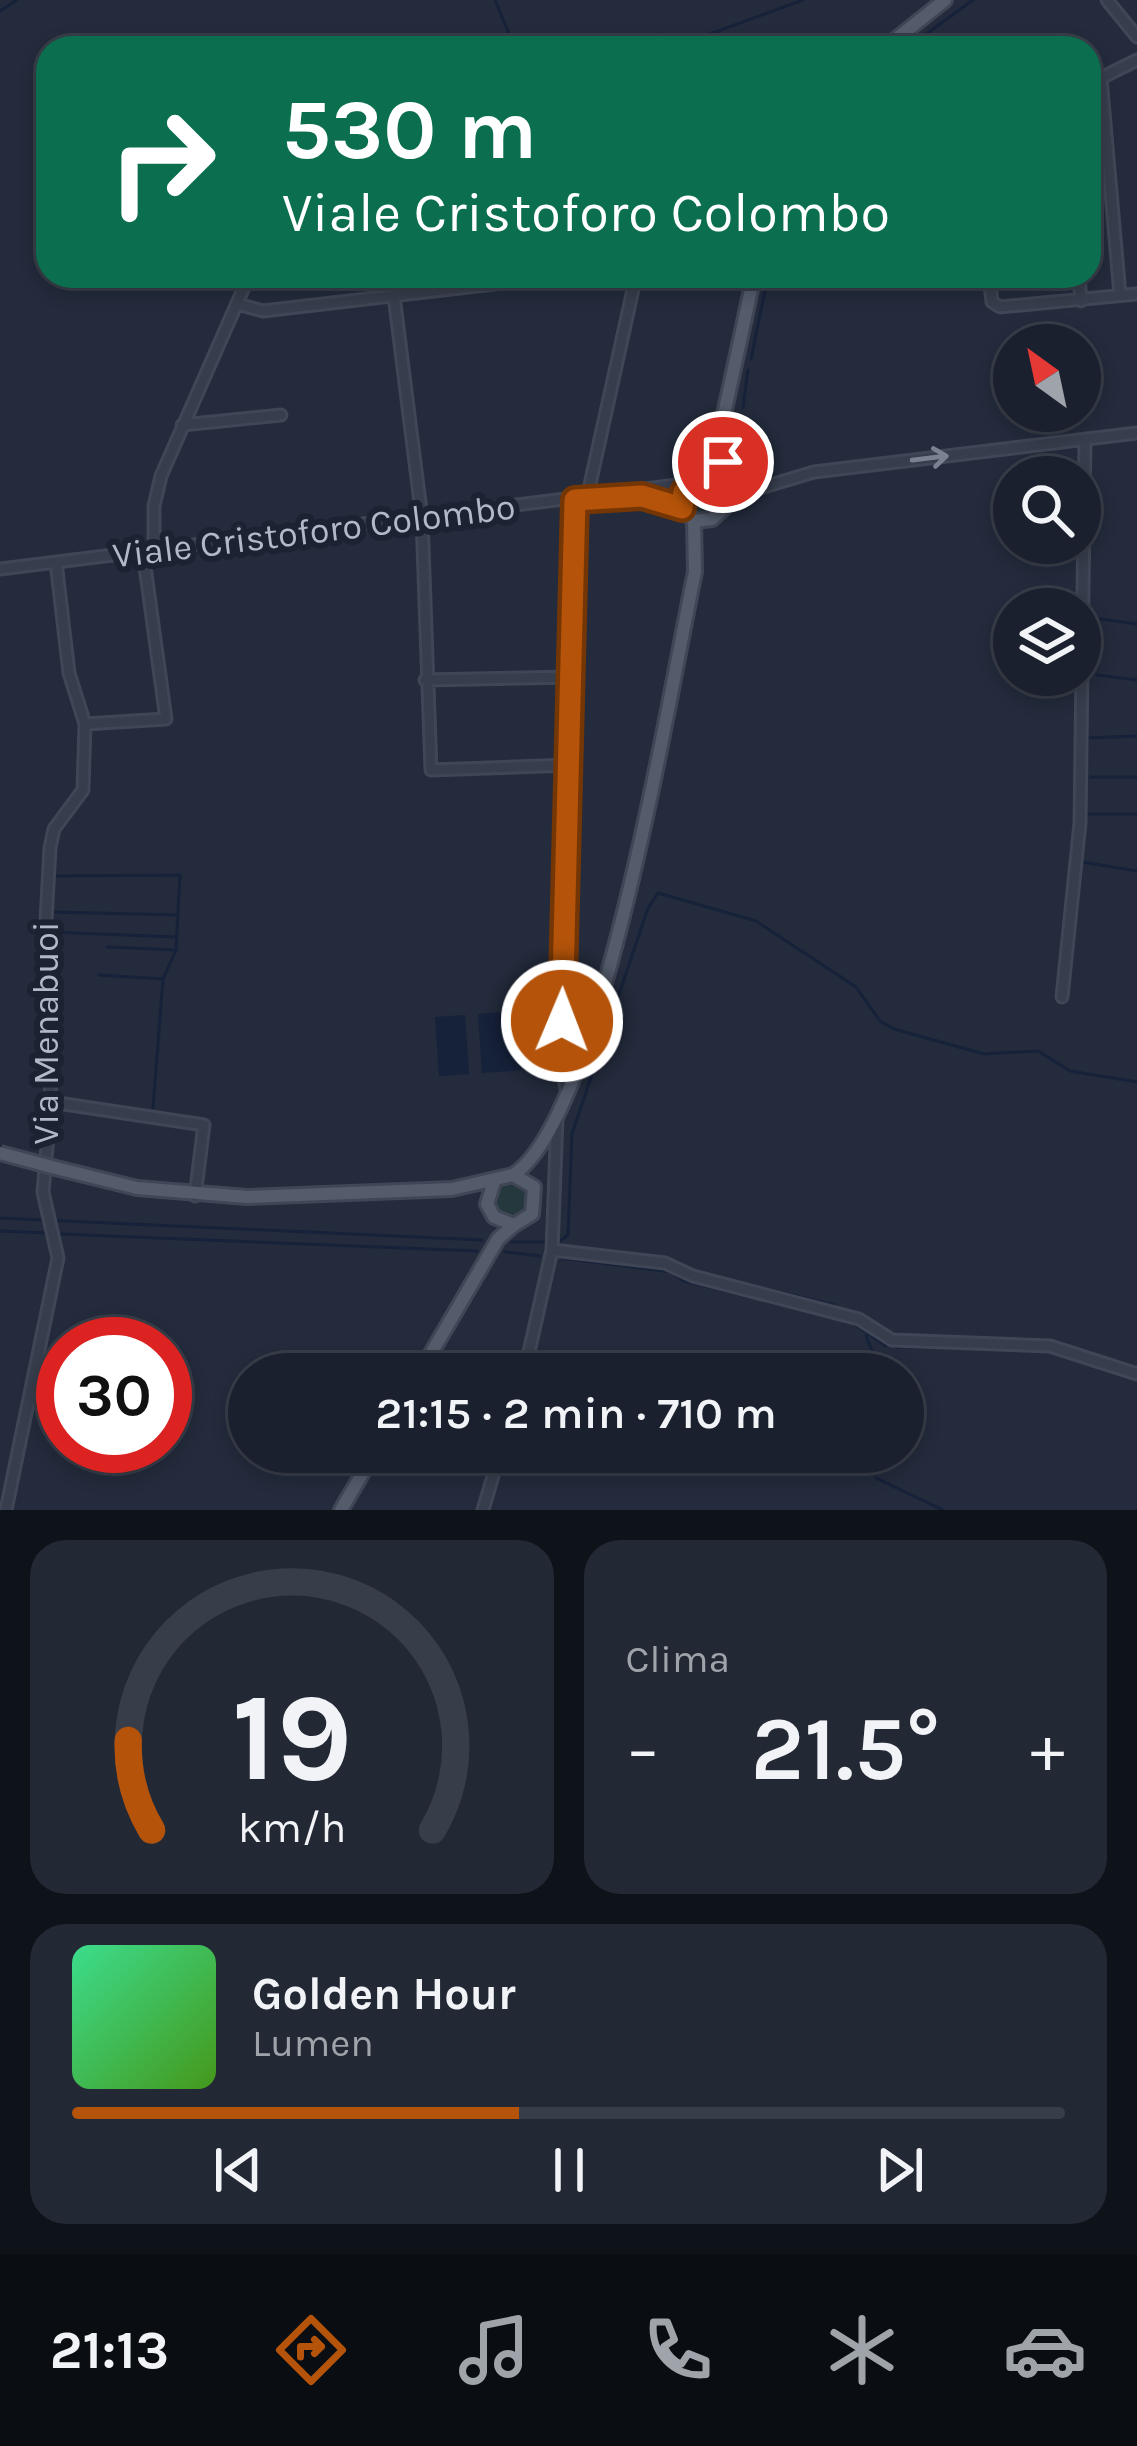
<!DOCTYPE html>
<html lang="it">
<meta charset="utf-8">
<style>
body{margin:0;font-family:Karla,sans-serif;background:#232835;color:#f1f3f6;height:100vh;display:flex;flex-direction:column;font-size:45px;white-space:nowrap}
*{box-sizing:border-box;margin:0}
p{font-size:39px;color:#9fa3aa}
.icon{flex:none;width:66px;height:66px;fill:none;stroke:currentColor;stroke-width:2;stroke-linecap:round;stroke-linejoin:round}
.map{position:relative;height:1510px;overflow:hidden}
.side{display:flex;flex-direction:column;gap:30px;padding:30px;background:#0e1219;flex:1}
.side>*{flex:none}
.hud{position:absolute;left:36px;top:36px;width:1065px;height:252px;border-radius:36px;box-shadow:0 6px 18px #0003,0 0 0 3px #383e49;background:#0b6e4f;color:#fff;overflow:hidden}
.needle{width:78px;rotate:327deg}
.controls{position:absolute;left:993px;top:324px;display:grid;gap:24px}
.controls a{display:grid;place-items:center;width:108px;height:108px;border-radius:50%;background:#1a202d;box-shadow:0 6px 18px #0003,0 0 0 3px #383e49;font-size:60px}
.speed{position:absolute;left:36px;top:1317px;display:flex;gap:24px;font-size:60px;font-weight:700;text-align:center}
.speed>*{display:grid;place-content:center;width:156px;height:156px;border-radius:50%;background:#1a202d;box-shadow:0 6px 18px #0003,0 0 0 3px #383e49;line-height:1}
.speed .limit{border:18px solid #d22;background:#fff;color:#111}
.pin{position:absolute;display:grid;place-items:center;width:102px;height:102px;color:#fff;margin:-51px;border:6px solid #fff;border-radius:50%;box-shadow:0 3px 12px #0007}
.me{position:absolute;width:132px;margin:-66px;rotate:1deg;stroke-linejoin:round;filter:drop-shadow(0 0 9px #0008)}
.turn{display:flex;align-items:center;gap:42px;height:252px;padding:0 48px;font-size:54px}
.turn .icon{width:156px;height:156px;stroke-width:2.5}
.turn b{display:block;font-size:84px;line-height:102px}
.big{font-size:90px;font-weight:600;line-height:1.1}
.side .tile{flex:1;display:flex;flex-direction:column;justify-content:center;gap:18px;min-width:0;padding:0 42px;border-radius:36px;background:#232835}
.side .dial{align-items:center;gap:0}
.dial svg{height:312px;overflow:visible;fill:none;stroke:#383e49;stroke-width:7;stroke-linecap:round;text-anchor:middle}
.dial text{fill:#f1f3f6;stroke:none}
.song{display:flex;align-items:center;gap:36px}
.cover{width:144px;height:144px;border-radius:18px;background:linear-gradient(135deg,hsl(150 70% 55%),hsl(100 70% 35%))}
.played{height:12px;border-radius:6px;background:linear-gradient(90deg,#b45309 45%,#383e49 45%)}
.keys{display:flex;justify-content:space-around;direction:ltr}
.heat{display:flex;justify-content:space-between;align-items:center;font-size:66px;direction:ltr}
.side .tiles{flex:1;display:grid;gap:30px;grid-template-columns:1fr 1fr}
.tile:last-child{grid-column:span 2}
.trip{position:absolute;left:228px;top:1353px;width:696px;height:120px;border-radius:60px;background:#1a202d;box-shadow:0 6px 18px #0003,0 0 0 3px #383e49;font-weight:600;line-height:120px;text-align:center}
.menu{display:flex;height:192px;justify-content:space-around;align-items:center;background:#0a0d12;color:#9fa3aa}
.menu .icon{width:84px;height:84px}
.menu .selected{color:#b45309}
.menu b{font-size:54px;color:#f1f3f6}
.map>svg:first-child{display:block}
.green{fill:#25383d}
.water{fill:#16213a}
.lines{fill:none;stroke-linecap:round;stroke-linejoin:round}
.stream{stroke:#16213a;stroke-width:3}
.minor-casing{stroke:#404655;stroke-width:15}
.major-casing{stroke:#404655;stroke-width:18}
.minor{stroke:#363d4c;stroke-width:9}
.major{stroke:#545c6c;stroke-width:12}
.major-bridge-casing{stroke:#404655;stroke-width:18;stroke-linecap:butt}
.major-bridge{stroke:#545c6c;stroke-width:12}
.oneway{stroke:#7a8190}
.route-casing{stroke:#753606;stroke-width:30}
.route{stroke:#b45309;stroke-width:21}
.labels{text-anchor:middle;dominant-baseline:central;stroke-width:12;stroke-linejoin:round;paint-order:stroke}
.street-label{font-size:36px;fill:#b2b8c8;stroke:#1c2231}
</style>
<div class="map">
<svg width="1137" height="1510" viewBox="0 0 1137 1510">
<rect width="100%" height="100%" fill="#232b3c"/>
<path class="green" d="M723 469 734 476V490L709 513 697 514 690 496Z
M495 1200a17 17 0 1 1 34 0a17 17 0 1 1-34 0Z"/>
<path class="water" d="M518 1011 522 1070 482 1073 478 1014Z
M465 1015 469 1074 439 1076 435 1017Z"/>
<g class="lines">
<path class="stream" d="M495 0 515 48
M0 11 17 0
M699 38 803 0
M617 48 658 34 666 47 690 42
M907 48 973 0
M751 359 768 276
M743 407 748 370
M1093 618 1137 624
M1097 675 1137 680
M1086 738 1137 736
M1091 777H1137
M1085 814H1137
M1082 862 1137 871
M53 876 180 875 176 950 163 979 153 1108
M51 912 178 915
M49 932 176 937
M107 947 176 950
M99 975 163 979
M0 1218 482 1240
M0 1231 48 1233
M61 1234 477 1251
M512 1242H546
M559 1242 568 1235 572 1134 648 908 658 893 756 921 856 987 880 1021 894 1029 984 1054 1038 1051 1070 1071 1137 1082
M505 1252 540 1256
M561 1258 672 1272 684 1281 852 1322 886 1346
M715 1277 834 1305
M866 1336 882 1374
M896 1347 977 1348
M871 1466 872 1452
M876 1478 943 1510"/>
<defs>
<path id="minor" d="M1107 0 1137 37
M1101 78 1120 295
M1089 84 1137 60
M989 276 992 302 1000 307 1137 294
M1079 276 1081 301
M394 296 422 518 431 770 569 765
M237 304 263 311 563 276
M182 425 281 415
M740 494 814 472 1137 433
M645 496 682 508
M587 498 636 276
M154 551V506L161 476 249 276
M0 569 693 483
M425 680 573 677
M85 724 166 719 143 552
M1062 997 1080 823 1085 439
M567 1093 561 1064 575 500
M51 1102 204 1125 195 1196
M552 1250 665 1263 693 1276 859 1319 892 1340 1050 1346 1137 1374
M524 1374 552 1250 557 1119
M6 1510 58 1258 43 1192 51 1102 44 956 50 848 54 829 83 790 85 724 69 673 56 562
M483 1510 500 1452"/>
<path id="major" d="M885 48 945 0
M723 462 740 472V494L712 519 694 521 682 508 684 492Z
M713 465 754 276
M56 1168 137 1188 247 1197 452 1189 513 1175 534 1187 532 1214 514 1225 494 1217 487 1204 494 1182
M513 1175C602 1118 670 688 695 572L694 521
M419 1374 498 1239 514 1225
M341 1510 375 1452"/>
</defs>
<use href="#minor" class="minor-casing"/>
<use href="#major" class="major-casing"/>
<use href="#minor" class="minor"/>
<use href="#major" class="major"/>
<defs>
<path id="major-bridge" d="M0 1153 56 1168"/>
</defs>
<use href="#major-bridge" class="major-bridge-casing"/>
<use href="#major-bridge" class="major-bridge"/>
</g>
<defs><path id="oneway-shaft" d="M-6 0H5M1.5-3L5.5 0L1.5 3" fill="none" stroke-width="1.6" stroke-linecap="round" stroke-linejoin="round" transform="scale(3)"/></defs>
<use class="oneway" href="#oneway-shaft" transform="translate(930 458) rotate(-7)"/>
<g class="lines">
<defs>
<path id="route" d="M562 1021 575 500 642 496 682 508 684 492 723 462"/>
</defs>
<use href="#route" class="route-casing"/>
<use href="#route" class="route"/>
</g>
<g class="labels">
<g class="street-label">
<text transform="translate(314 531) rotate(-7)">Viale Cristoforo Colombo</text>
<text transform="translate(46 1033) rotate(-90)">Via Menabuoi</text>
</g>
</g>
</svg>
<div class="controls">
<a><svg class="needle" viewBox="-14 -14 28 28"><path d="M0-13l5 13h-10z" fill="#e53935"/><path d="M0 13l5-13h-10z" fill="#9fa3aa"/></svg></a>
<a><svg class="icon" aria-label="search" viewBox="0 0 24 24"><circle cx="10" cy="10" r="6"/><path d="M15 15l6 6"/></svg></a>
<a><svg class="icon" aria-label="layers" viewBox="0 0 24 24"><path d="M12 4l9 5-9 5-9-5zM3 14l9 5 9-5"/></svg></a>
</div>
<div class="speed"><div class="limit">30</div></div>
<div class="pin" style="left:723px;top:462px;background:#d93025"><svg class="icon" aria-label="arrive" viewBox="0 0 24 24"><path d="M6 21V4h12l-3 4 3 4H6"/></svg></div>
<svg class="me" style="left:562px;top:1021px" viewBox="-20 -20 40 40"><circle r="17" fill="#b45309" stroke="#fff" stroke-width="3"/><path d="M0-11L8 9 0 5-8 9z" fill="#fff"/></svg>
<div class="trip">21:15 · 2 min · 710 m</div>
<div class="hud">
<div class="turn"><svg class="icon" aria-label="right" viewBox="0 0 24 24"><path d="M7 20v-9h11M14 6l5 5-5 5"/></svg><div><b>530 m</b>Viale Cristoforo Colombo</div></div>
</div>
</div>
<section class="side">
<div class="tiles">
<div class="tile dial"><svg viewBox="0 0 100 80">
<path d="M14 69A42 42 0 1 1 86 69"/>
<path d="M14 69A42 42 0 0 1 8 46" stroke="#b45309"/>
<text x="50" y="56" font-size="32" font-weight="700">19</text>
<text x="50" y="72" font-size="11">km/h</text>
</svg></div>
<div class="tile"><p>Clima</p>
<div class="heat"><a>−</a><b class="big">21.5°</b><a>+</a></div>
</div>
<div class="tile">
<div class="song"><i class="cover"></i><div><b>Golden Hour</b><p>Lumen</p></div></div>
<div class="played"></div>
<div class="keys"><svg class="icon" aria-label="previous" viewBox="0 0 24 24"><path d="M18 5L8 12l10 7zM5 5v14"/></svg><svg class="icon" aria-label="pause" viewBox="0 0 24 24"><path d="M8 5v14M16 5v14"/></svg><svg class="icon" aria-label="next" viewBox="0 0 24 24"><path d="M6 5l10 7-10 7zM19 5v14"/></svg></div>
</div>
</div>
</section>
<nav class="menu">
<b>21:13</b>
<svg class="icon selected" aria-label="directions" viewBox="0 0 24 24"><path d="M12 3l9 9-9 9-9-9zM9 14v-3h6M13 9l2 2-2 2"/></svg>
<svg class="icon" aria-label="music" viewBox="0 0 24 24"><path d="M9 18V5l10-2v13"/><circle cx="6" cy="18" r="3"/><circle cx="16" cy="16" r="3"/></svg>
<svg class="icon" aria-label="phone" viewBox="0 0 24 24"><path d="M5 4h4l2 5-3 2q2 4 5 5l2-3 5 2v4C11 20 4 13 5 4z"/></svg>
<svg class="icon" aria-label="climate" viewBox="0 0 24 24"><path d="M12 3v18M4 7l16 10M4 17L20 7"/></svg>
<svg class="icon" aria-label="car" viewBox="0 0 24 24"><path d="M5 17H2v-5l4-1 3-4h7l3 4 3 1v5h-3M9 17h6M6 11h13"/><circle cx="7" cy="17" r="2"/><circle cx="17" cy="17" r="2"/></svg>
</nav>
